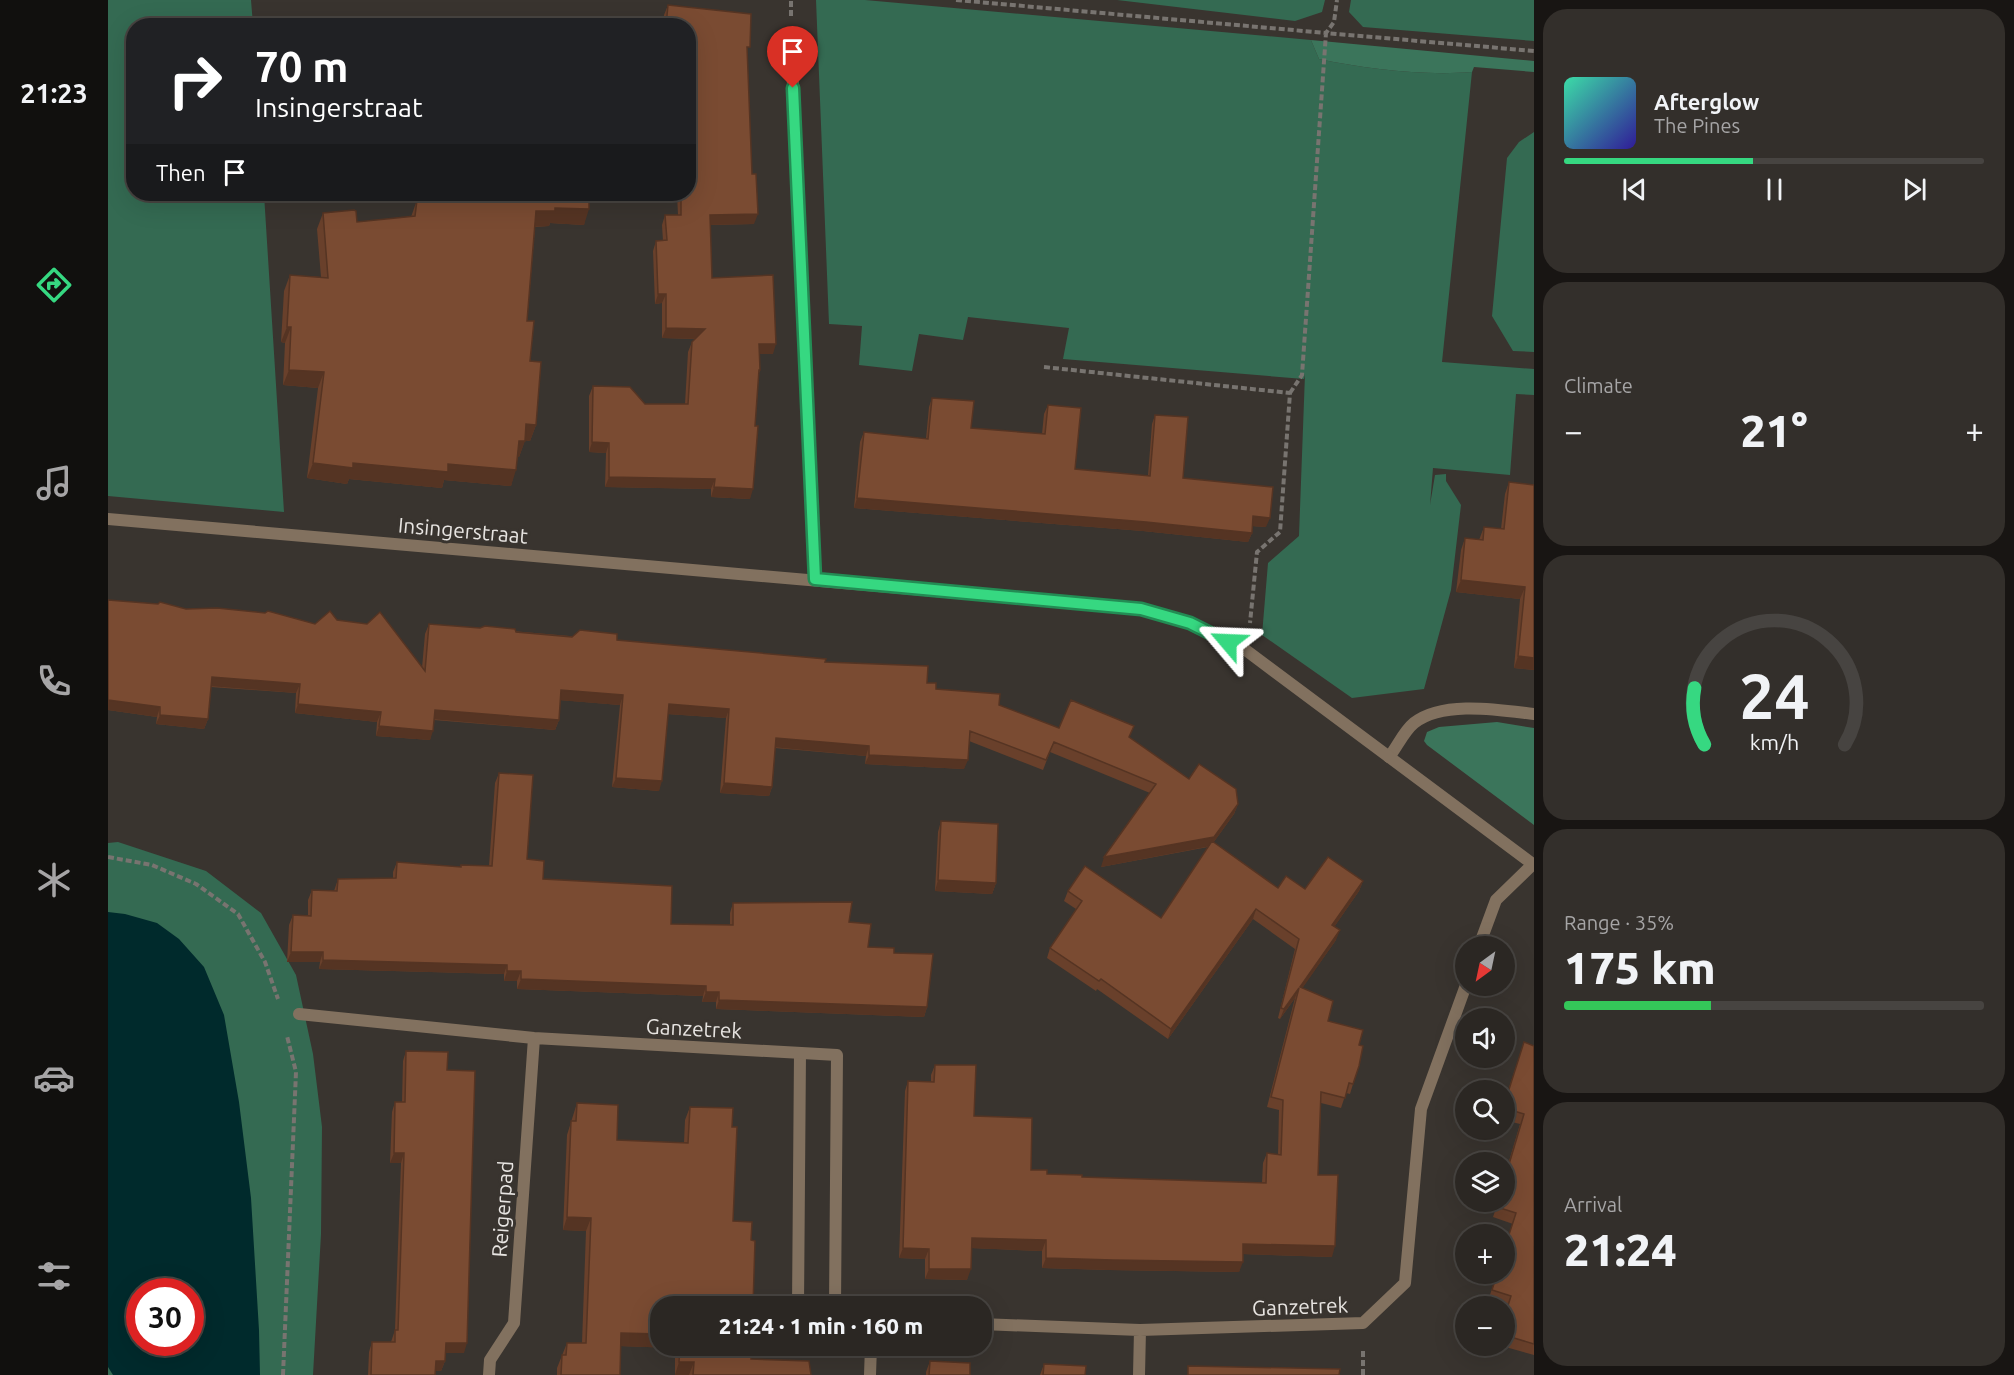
<!DOCTYPE html>
<meta charset="utf-8">
<style>
body{margin:0;font-family:Ubuntu,sans-serif;background:#332f2b;color:#f1f3f6;height:100vh;display:flex;flex-direction:column;font-size:22px;white-space:nowrap}
*{box-sizing:border-box;margin:0}
p{font-size:20px;color:#a6a5a6}
.icon{flex:none;width:33px;height:33px;fill:none;stroke:currentColor;stroke-width:2;stroke-linecap:round;stroke-linejoin:round}
.map{position:relative;flex:1;overflow:hidden}
.side{display:flex;flex-direction:column;gap:9px;padding:9px;background:#181513;width:480px}
.side>*{flex:none}
.guide{position:absolute;left:18px;top:18px;width:570px;height:183px;border-radius:24px;box-shadow:0 6px 24px #0002,0 0 0 2px #474441;background:#202124;color:#fff;overflow:hidden}
.needle{width:39px;rotate:213deg}
.controls{position:absolute;left:1347px;top:936px;display:grid;gap:12px}
.controls a{display:grid;place-items:center;width:60px;height:60px;border-radius:50%;background:#2b2723;box-shadow:0 6px 24px #0002,0 0 0 2px #474441;font-size:30px}
.speed{position:absolute;left:18px;top:1278px;display:flex;gap:12px;font-size:30px;font-weight:700;text-align:center}
.speed>*{display:grid;place-content:center;width:78px;height:78px;border-radius:50%;background:#2b2723;box-shadow:0 6px 24px #0002,0 0 0 2px #474441;line-height:1}
.speed .limit{border:9px solid #d22;background:#fff;color:#111}
.pin{position:absolute;display:grid;place-items:center;width:51px;height:51px;color:#fff;margin:-62px -26px;border-radius:50% 50% 50% 0;rotate:-45deg;box-shadow:0 0 6px #0007}
.pin .icon{rotate:45deg}
.me{position:absolute;width:66px;margin:-33px;rotate:296deg;stroke-linejoin:round;filter:drop-shadow(0 0 4px #0008)}
.turn{display:flex;align-items:center;gap:21px;height:126px;padding:0 30px;font-size:27px}
.turn .icon{width:78px;height:78px;stroke-width:2.5}
.turn b{display:block;font-size:42px;line-height:51px}
.then{display:flex;align-items:center;height:57px;padding:0 30px;background:#0003;gap:12px;font-size:22px}
.big{font-size:45px;font-weight:800;line-height:1.1}
.side .card{flex:1;display:flex;flex-direction:column;justify-content:center;gap:9px;min-width:0;padding:0 21px;border-radius:24px;background:#332f2b}
.side .dial{align-items:center;gap:0}
.dial svg{height:156px;overflow:visible;fill:none;stroke:#474441;stroke-width:7;stroke-linecap:round;text-anchor:middle}
.dial text{fill:#f1f3f6;stroke:none}
.song{display:flex;align-items:center;gap:18px}
.cover{width:72px;height:72px;border-radius:9px;background:linear-gradient(135deg,hsl(160 70% 55%),hsl(250 70% 35%))}
.played{height:6px;border-radius:3px;background:linear-gradient(90deg,#36d881 45%,#474441 45%)}
.keys{display:flex;justify-content:space-around;direction:ltr}
.heat{display:flex;justify-content:space-between;align-items:center;font-size:33px;direction:ltr}
.charge{height:9px;border-radius:4px;background:linear-gradient(90deg,#34c759 35%,#474441 0)}
.trip{position:absolute;left:542px;top:1296px;width:342px;height:60px;border-radius:24px;background:#2b2723;box-shadow:0 6px 24px #0002,0 0 0 2px #474441;font-weight:800;line-height:60px;text-align:center}
main{display:flex;flex:1;min-height:0}
.tabs{display:flex;flex-direction:column;width:108px;justify-content:space-around;align-items:center;background:#11100e;color:#a6a5a6}
.tabs .icon{width:42px;height:42px}
.tabs .selected{color:#36d881}
.tabs b{font-size:27px;color:#f1f3f6}
.map>svg:first-child{display:block}
.green{fill:#346a52;fill-rule:evenodd}
.forest{fill:#3b755b}
.water{fill:#002a2c;fill-rule:evenodd}
.lines{fill:none;stroke-linecap:round;stroke-linejoin:round}
.path{stroke:#787470;stroke-width:4;stroke-dasharray:6 3;stroke-linecap:butt}
.service{stroke:#82715f;stroke-width:12}
.minor{stroke:#82715f;stroke-width:12}
.wall{fill:#69402b}
.shaded-wall{fill:#553423}
.building{fill:#7a4b32;stroke:#553423;stroke-width:1.5}
.route-casing{stroke:#238c54;stroke-width:15}
.route{stroke:#36d881;stroke-width:10}
.labels{text-anchor:middle;dominant-baseline:central;stroke-width:6;stroke-linejoin:round;paint-order:stroke}
.street-label{font-size:21px;fill:#e7e4e1;stroke:#39342f}
</style>
<main>
<nav class="tabs">
<b>21:23</b>
<svg class="icon selected" aria-label="directions" viewBox="0 0 24 24"><path d="M12 3l9 9-9 9-9-9zM9 14v-3h6M13 9l2 2-2 2"/></svg>
<svg class="icon" aria-label="music" viewBox="0 0 24 24"><path d="M9 18V5l10-2v13"/><circle cx="6" cy="18" r="3"/><circle cx="16" cy="16" r="3"/></svg>
<svg class="icon" aria-label="phone" viewBox="0 0 24 24"><path d="M5 4h4l2 5-3 2q2 4 5 5l2-3 5 2v4C11 20 4 13 5 4z"/></svg>
<svg class="icon" aria-label="climate" viewBox="0 0 24 24"><path d="M12 3v18M4 7l16 10M4 17L20 7"/></svg>
<svg class="icon" aria-label="car" viewBox="0 0 24 24"><path d="M5 17H2v-5l4-1 3-4h7l3 4 3 1v5h-3M9 17h6M6 11h13"/><circle cx="7" cy="17" r="2"/><circle cx="17" cy="17" r="2"/></svg>
<svg class="icon" aria-label="filters" viewBox="0 0 24 24"><path d="M4 7h16M4 17h16"/><circle cx="9" cy="7" r="2"/><circle cx="15" cy="17" r="2"/></svg>
</nav>
<div class="map">
<svg width="1426" height="1375" viewBox="0 0 1426 1375">
<rect width="100%" height="100%" fill="#39342f"/>
<path class="green" d="M0 0H143L145 25 26 26V194H156L176 512 0 496Z
M708 0H757L1203 40 1211 59C1258 69 1316 76 1364 72L1334 362 1426 369V395L1408 394 1402 475 1325 468 1322 505 1327 475 1338 474V481L1353 505 1343 590 1316 689 1244 698 1154 635 1160 563 1191 536 1197 374 1196 379 955 359 961 328 860 317 855 340 811 334 804 371 751 365 754 326 721 324Z
M1009 0H1217L1214 12 1187 21Z
M1243 0H1426V41L1255 27 1241 12Z
M1426 132V352L1405 351 1384 316 1399 158 1411 142Z
M10 842 98 871 153 913 188 975 205 1054 214 1127 213 1234 205 1375H0V843ZM32 1292H82V1342H32Z"/>
<path class="forest" d="M1203 40 1426 61V72L1366 67 1364 72C1316 76 1258 69 1211 59Z
M1389 722 1426 728V825L1319 745 1316 741 1319 732 1331 727Z"/>
<path class="water" d="M0 912 17 914 49 923 71 939 96 967 116 1015 131 1102 143 1198 151 1330 152 1375H5L0 1367ZM32 1292H82V1342H32Z"/>
<g class="lines">
<path class="path" d="M848 0 1218 33 1226 22 1229 0
M683 16V0
M936 367 1182 393 1172 532 1149 552 1142 623
M1182 393 1194 375 1218 33 1426 51
M0 857 44 865 88 884 130 914 157 962 170 999
M175 1375 188 1072 179 1036
M1255 1375V1349"/>
<path class="service" d="M1281 757C1289 747 1296 731 1306 723 1335 700 1392 710 1426 714
M690 1306 692 1053"/>
<path class="minor" d="M683 41 707 579
M0 519 1033 609 1082 623 1139 651 1426 865
M1371 946 1388 900 1425 864
M191 1014 426 1038 729 1055 727 1306
M873 1324 1032 1330 1255 1323 1297 1283 1313 1109 1358 985
M381 1375 382 1360 406 1323 426 1038
M762 1375 763 1346
M1031 1375 1032 1330"/>
</g>
<path class="wall" d="M560 5 639 55 646 224 602 225 604 278 665 354H652V370L650 376 642 499 603 497V489L497 487 498 453 481 452V396L485 386 537 404H577L580 352 584 342 587 339 554 338V303L547 304 545 251 548 241H555L554 225 557 215H570L569 194H580V26H555L556 15Z
M318 194H481L476 225 442 223 441 226 427 227 419 321 428 425 422 441 417 440 411 457H410L403 486 336 480 334 488 241 479 239 484 199 478 210 388 175 385 177 343 173 342 176 291 182 275 213 277 209 229 215 213 249 222 303 217 309 200H316Z
M824 398 863 428 934 434 936 414 940 405 967 469 1040 476 1044 424 1047 415 1075 478 1158 527 1144 526V533L1140 542 1035 531 746 508 752 442 756 432 818 439 821 407Z
M1401 482 1426 485V670L1406 668 1412 599 1348 592 1353 550 1357 538 1371 540 1376 527 1393 529 1397 494Z
M0 600 207 624 229 620 314 668 317 634 321 624 509 640 717 662 819 683 828 689 891 705 951 728 1022 738 1081 779 1130 804 1126 814 1105 843 1170 888 1197 889 1255 881 1251 891 1226 927 1228 940 1194 988 1220 1021 1251 1045 1245 1084 1242 1094 1238 1093 1233 1108 1213 1103 1210 1175 1224 1257 1135 1254 1131 1272 1001 1270 934 1268V1251L864 1248 859 1280 817 1279V1259L791 1258 797 1091 800 1081 823 1082V1075L827 1065 866 1116 923 1170 939 1174 974 1177 1154 1183 1155 1163 1159 1153 1170 1155 1171 1110 1159 1107 1187 998 1172 1019 1170 1018 1187 949 1145 919 1060 1039 989 989 988 991 939 958 942 948 968 909 956 901 960 891 1053 918 1100 847 993 867 1042 793 942 752 935 770 861 741 856 769 757 764 758 756 667 748 664 787 661 796 612 793 618 718 560 714 551 791 504 787 512 705 452 700 451 720 447 730 326 720 322 740 268 736 269 722 187 713 188 693 103 687 100 719 96 729 48 724 49 717 0 710Z
M391 773 419 859 435 879 563 924 622 925V913L625 903 741 922 760 947 786 953 819 1007 816 1017 608 1009V1002H594L595 996 409 989V981H396V974L211 969 212 962H179L181 925 185 915H200V900L204 890 226 891 230 879 285 878V872L289 862 352 867 353 865 381 866 387 783Z
M833 821 888 883 884 894 827 891 830 832Z
M1416 1042 1426 1046V1355L1394 1346H1396V1316L1400 1306 1380 1301 1405 1224 1385 1217 1390 1202H1396V1178L1412 1124 1396 1120V1103Z
M298 1051 339 1070 356 1353H337V1361L333 1371H328L327 1375H260L261 1352 264 1342H283L287 1330 293 1163H282L284 1112 287 1102H294L295 1061Z
M469 1103 509 1140 576 1143 577 1120 582 1107 625 1108 552 1306V1346H644L643 1359 703 1375H567V1348L512 1346V1375H449V1368L459 1343H474L478 1231 455 1230 459 1135Z
M822 1361 862 1375H818V1372Z
M936 1364 977 1375H932Z"/>
<path class="shaded-wall" d="M447 208 481 209 476 225 442 223 441 226 422 227 428 211Z
M650 214 646 224 599 225 602 215Z
M550 294H558L554 303 547 304Z
M179 327H183L177 343 173 342Z
M558 328 597 329 593 339 554 338Z
M651 344H668L665 354H648Z
M181 370 216 372 210 388 175 385Z
M418 424 428 425 422 441 413 440Z
M411 441H417L411 457H405Z
M484 442 501 443 498 453 481 452Z
M205 463 340 464 408 470 403 486 336 480 334 488 241 479 239 484 199 478Z
M501 477 607 479 603 489 497 487Z
M606 487 645 489 642 499 603 497Z
M749 498 1038 522 1144 533 1140 542 1035 531 746 508Z
M1145 516 1162 518 1158 527 1142 526Z
M1353 580 1417 587 1412 599 1348 592Z
M1410 656 1426 658V670L1406 668Z
M104 677 192 684 188 693 101 686Z
M453 690 515 695 512 705 449 700Z
M0 700 52 707 49 717 0 710Z
M190 704 273 712 269 722 187 713Z
M561 704 621 709 618 718 558 714Z
M327 710 451 720 447 730 323 719Z
M52 715 100 719 96 729 48 724Z
M271 726 325 731 322 740 268 736Z
M668 738 761 746 758 756 664 747Z
M761 755 860 760 856 769 757 764Z
M508 778 554 781 551 791 504 787Z
M616 783 664 787 661 796 612 793Z
M1130 804 1126 814 1103 846 993 867 996 857Z
M830 880 888 883 884 894 827 891Z
M1255 881 1251 891 1220 936 1224 925Z
M1148 909 1145 919 1060 1039 1063 1029Z
M1232 930 1228 940 1189 996 1192 987Z
M183 952H215L212 962H179Z
M215 960 399 965 396 974 211 969Z
M399 971H413L409 981H396Z
M413 979 598 986 595 996 409 989Z
M1191 988 1187 998 1172 1019 1176 1009Z
M598 992H611L608 1002H594Z
M611 1000 819 1007 816 1017 608 1009Z
M286 1153H296L293 1163H282Z
M459 1217 483 1218 478 1231 455 1230Z
M864 1238 938 1240 934 1251 860 1248Z
M1135 1244 1227 1246 1224 1257 1132 1254Z
M795 1248 821 1249 817 1259 791 1258Z
M938 1258 1135 1262 1131 1272 1001 1270 934 1268Z
M821 1269H863L859 1280 817 1279Z
M513 1333 552 1334V1346H568L567 1348 508 1346Z
M338 1343H359L356 1353H334Z
M328 1361H337L333 1371H324Z
M571 1362H586L581 1375H567Z"/>
<path class="building" d="M560 5 643 14 642 47H639L644 174H648L650 214 602 215 604 278 665 275 668 344H651L652 370H651L647 426H650L645 489 606 487 607 479 501 477V443L484 442 485 386 522 387 537 404H580L584 342 597 329 558 328V294H550L548 241 559 240 557 215H573V194H580V26H558Z
M321 194H481V209L447 208V211H428L419 321H426L422 361 433 362 428 425 418 424 417 441H411L408 470 340 464V472L245 463V468L205 463 216 372 181 370 183 327H179L182 275 220 278 215 213 246 210 248 211 249 222 307 216 309 200 321 201Z
M824 398 866 401 863 428 937 434 940 405 973 408 967 469 1042 476 1047 415 1080 417 1075 478 1165 487 1162 518 1145 516 1144 533 1038 522 749 498 756 432 820 439Z
M1401 482 1426 485V658L1410 656 1417 587 1353 580 1357 538 1375 540 1376 527 1396 529Z
M0 600 50 604 52 602 78 609 109 608 157 613 160 611 207 624 222 611 229 620 259 624 272 612 317 671 321 624 372 628 377 626 407 629 408 632 464 637 472 630 509 634V640L718 659 717 662 820 666 819 683H828V689L892 694 891 705 951 728 963 700 1026 726 1021 737 1081 779 1091 764 1128 789 1130 804 1106 837 996 857 1048 784 946 742 938 760 862 731 860 760 761 755V746L668 738 664 787 616 783 621 709 561 704 554 781 508 778 515 695 453 690 451 720 327 710 325 731 271 726 273 712 190 704 192 684 104 677 100 719 52 715V707L0 700Z
M391 773 425 775 419 859 436 861 435 879 564 886 563 924 625 925V903L744 902 741 922 763 924 760 947 786 948V953L825 954 819 1007 611 1000V992H598V986L413 979V971H399V965L215 960V952H183L185 915 203 916 204 890 229 891 230 879 288 878 289 862 353 867V865L384 866Z
M833 821 890 824 888 883 830 880Z
M1104 841 1170 888 1178 876 1197 889 1220 857 1255 881 1224 925 1232 930 1192 987 1225 1001 1220 1021 1255 1030 1251 1045 1255 1046 1251 1066 1245 1084 1241 1083 1237 1098 1213 1092 1210 1175H1230L1227 1246 1135 1244V1262L1005 1260 938 1258V1240L864 1238 863 1269H821V1249L795 1248 800 1081 826 1082 827 1065H868L866 1116 924 1118 923 1170H939V1174L974 1175V1177L1158 1183 1159 1153 1173 1155 1175 1100 1163 1097 1191 988 1176 1009 1173 1008 1191 939 1148 909 1063 1029 993 979 991 981 942 948 974 901 960 891 977 866 1053 918Z
M1416 1042 1426 1046V1344L1396 1335V1318L1403 1296 1384 1290 1389 1274H1396V1250L1408 1213 1389 1207 1390 1202H1396V1181L1416 1114 1396 1108V1105Z
M298 1051 340 1052 339 1070 367 1071 359 1343H338L337 1361H328L327 1375H263L264 1342H287V1330H290L296 1153H286L287 1102H297Z
M469 1103 510 1105 509 1140 580 1143 582 1107 625 1108 624 1127H629L625 1221 644 1222 643 1240 647 1241 645 1306H552V1334L513 1333 512 1375H453L454 1355H458L459 1343H478L483 1218 459 1217 463 1121H468Z
M572 1346H644L643 1359 701 1361 703 1375H585L586 1362H571Z
M822 1361 862 1363V1375H821Z
M936 1364 978 1366 977 1375H935Z
M1080 1366 1232 1369 1231 1375H1080Z"/>
<g class="lines">
<defs>
<path id="route" d="M685 88 707 579 1033 609 1082 623 1120 642"/>
</defs>
<use href="#route" class="route-casing"/>
<use href="#route" class="route"/>
</g>
<g class="labels">
<g class="street-label">
<text transform="translate(355 530) rotate(5)">Insingerstraat</text>
<text transform="translate(586 1028) rotate(3)">Ganzetrek</text>
<text transform="translate(394 1209) rotate(-86)">Reigerpad</text>
<text transform="translate(1192 1306) rotate(-2)">Ganzetrek</text>
</g>
</g>
</svg>
<div class="controls">
<a><svg class="needle" viewBox="-14 -14 28 28"><path d="M0-13l5 13h-10z" fill="#e53935"/><path d="M0 13l5-13h-10z" fill="#a6a5a6"/></svg></a>
<a><svg class="icon" aria-label="sound" viewBox="0 0 24 24"><path d="M4 9h4l5-4v14l-5-4H4zM17 9q2 3 0 6"/></svg></a>
<a><svg class="icon" aria-label="search" viewBox="0 0 24 24"><circle cx="10" cy="10" r="6"/><path d="M15 15l6 6"/></svg></a>
<a><svg class="icon" aria-label="layers" viewBox="0 0 24 24"><path d="M12 4l9 5-9 5-9-5zM3 14l9 5 9-5"/></svg></a>
<a>+</a>
<a>−</a>
</div>
<div class="speed"><div class="limit">30</div></div>
<div class="pin" style="left:685px;top:88px;background:#d93025"><svg class="icon" aria-label="arrive" viewBox="0 0 24 24"><path d="M6 21V4h12l-3 4 3 4H6"/></svg></div>
<svg class="me" style="left:1120px;top:642px" viewBox="-20 -20 40 40"><path d="M0-17L14 15 0 8-14 15z" fill="#36d881" stroke="#fff" stroke-width="4"/></svg>
<div class="trip">21:24 · 1 min · 160 m</div>
<div class="guide">
<div class="turn"><svg class="icon" aria-label="right" viewBox="0 0 24 24"><path d="M7 20v-9h11M14 6l5 5-5 5"/></svg><div><b>70 m</b>Insingerstraat</div></div>
<div class="then">Then<svg class="icon" aria-label="arrive" viewBox="0 0 24 24"><path d="M6 21V4h12l-3 4 3 4H6"/></svg></div>
</div>
</div>
<section class="side">
<div class="card">
<div class="song"><i class="cover"></i><div><b>Afterglow</b><p>The Pines</p></div></div>
<div class="played"></div>
<div class="keys"><svg class="icon" aria-label="previous" viewBox="0 0 24 24"><path d="M18 5L8 12l10 7zM5 5v14"/></svg><svg class="icon" aria-label="pause" viewBox="0 0 24 24"><path d="M8 5v14M16 5v14"/></svg><svg class="icon" aria-label="next" viewBox="0 0 24 24"><path d="M6 5l10 7-10 7zM19 5v14"/></svg></div>
</div>
<div class="card"><p>Climate</p>
<div class="heat"><a>−</a><b class="big">21°</b><a>+</a></div>
</div>
<div class="card dial"><svg viewBox="0 0 100 80">
<path d="M14 69A42 42 0 1 1 86 69"/>
<path d="M14 69A42 42 0 0 1 9 40" stroke="#36d881"/>
<text x="50" y="56" font-size="32" font-weight="700">24</text>
<text x="50" y="72" font-size="11">km/h</text>
</svg></div>
<div class="card"><p>Range · 35%</p><b class="big">175 km</b><div class="charge"></div></div>
<div class="card"><p>Arrival</p><b class="big">21:24</b></div>
</section>
</main>
